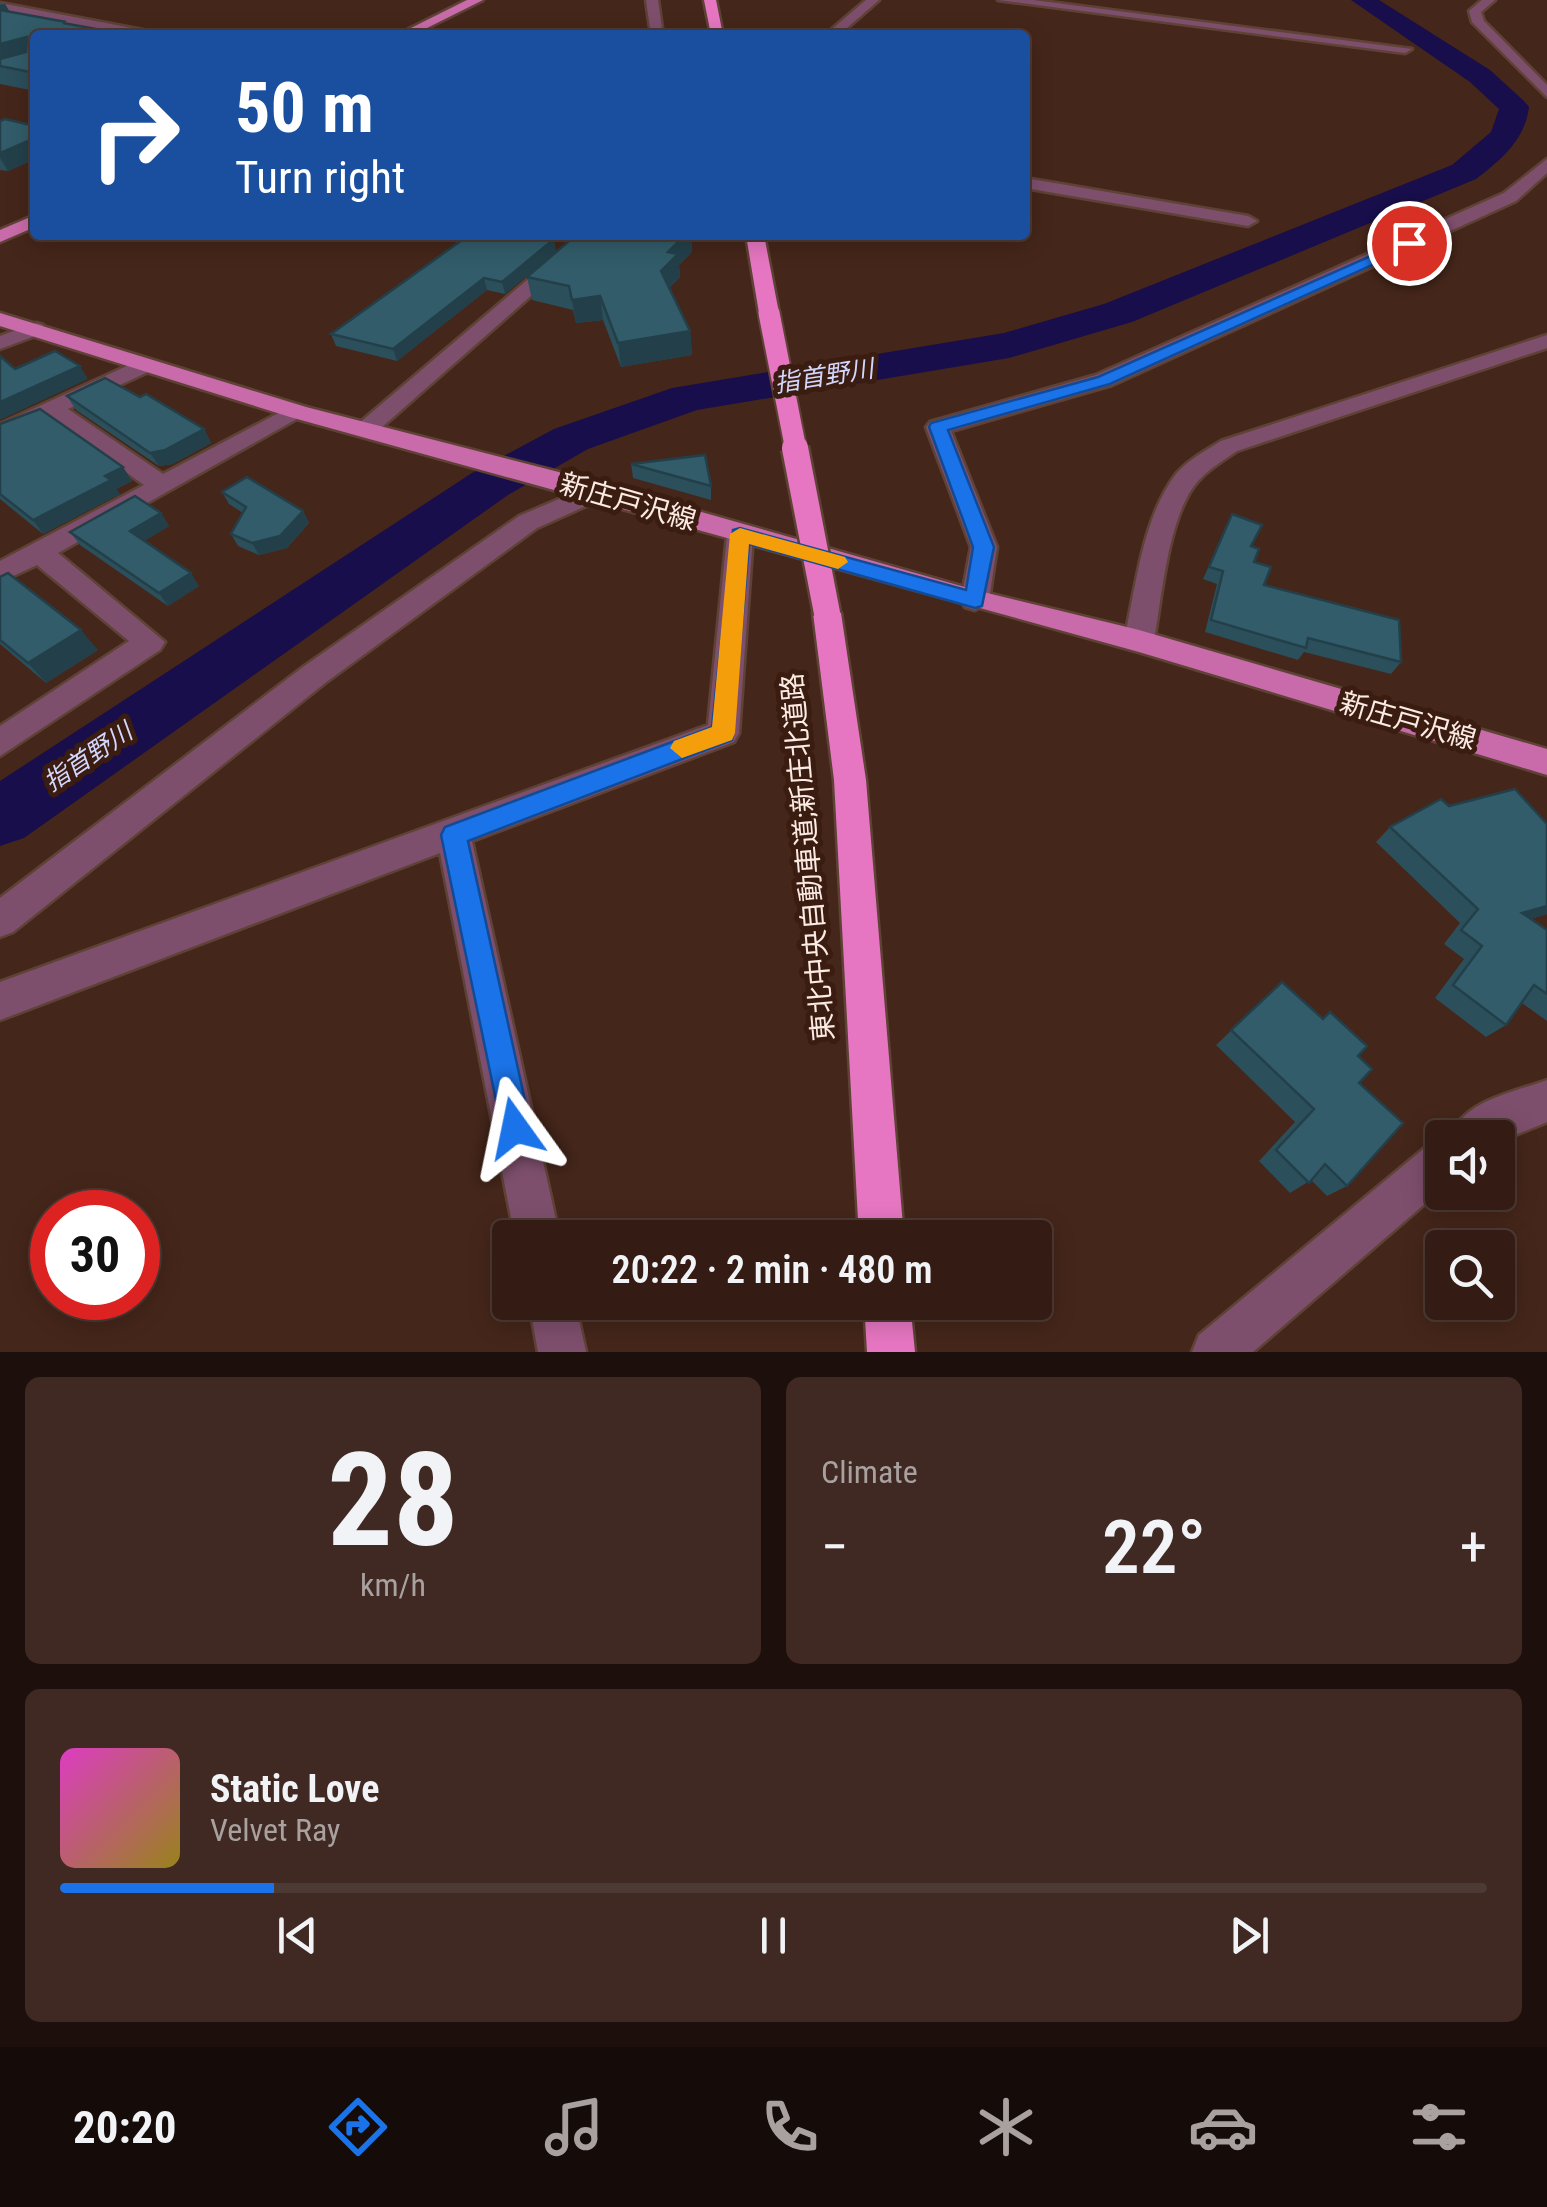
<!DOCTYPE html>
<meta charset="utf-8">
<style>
body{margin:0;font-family:"Roboto Condensed","Noto Sans JP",sans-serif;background:#3f2922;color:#f1f3f6;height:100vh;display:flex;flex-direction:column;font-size:38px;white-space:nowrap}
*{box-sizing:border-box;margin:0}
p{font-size:32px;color:#a9a1a0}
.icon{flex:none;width:55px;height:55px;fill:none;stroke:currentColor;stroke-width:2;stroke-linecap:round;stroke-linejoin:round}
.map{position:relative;height:1352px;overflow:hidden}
.drawer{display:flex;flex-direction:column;gap:25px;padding:25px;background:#1d0f0b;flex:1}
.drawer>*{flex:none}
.top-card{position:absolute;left:30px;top:30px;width:1000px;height:210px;border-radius:10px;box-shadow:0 5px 25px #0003,0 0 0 2px #4e3a34;background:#1a4fa0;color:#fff;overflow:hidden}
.fabs{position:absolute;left:1425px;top:1120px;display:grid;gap:20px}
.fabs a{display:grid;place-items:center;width:90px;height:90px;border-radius:10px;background:#341c14;box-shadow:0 5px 25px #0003,0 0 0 2px #4e3a34;font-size:50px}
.speed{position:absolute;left:30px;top:1190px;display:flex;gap:20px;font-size:50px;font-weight:700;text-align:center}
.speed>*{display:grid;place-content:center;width:130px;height:130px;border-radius:50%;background:#341c14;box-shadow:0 5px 25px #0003,0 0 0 2px #4e3a34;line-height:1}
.speed .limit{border:15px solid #d22;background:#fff;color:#111}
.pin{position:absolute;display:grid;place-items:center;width:85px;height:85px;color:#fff;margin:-42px;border:5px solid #fff;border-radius:50%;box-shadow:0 2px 10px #0007}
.me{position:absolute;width:110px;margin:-55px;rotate:348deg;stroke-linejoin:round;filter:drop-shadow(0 0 8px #0008)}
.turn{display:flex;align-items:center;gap:35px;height:210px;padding:0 40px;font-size:45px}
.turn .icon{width:130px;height:130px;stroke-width:2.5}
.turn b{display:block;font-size:70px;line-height:85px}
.big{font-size:75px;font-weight:600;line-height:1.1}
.drawer .tile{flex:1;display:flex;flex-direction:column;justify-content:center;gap:15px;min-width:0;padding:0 35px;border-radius:15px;background:#3f2922}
.drawer .dial{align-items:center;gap:0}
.dial b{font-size:130px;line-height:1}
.song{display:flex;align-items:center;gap:30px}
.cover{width:120px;height:120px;border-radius:15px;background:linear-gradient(135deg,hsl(310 70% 55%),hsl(50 70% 35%))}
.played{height:10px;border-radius:5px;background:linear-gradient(90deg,#1a73e8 15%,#4e3a34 15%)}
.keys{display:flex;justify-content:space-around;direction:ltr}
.heat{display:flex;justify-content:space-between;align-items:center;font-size:55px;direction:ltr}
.drawer .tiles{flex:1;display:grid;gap:25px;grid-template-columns:1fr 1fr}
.tile:last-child{grid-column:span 2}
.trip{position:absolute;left:492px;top:1220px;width:560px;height:100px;border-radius:10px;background:#341c14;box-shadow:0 5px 25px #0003,0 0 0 2px #4e3a34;font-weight:600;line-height:100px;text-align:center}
.tabs{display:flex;height:160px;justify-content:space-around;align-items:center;background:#150b08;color:#a9a1a0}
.tabs .icon{width:70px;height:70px}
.tabs .active{color:#1a73e8}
.tabs b{font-size:45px;color:#f1f3f6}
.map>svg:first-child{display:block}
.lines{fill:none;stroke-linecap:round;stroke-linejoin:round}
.river{fill:#180e4b;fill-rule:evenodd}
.street-casing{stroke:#5f4236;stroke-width:5}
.primary-casing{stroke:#5f4236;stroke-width:5}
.highway-casing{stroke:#5f4236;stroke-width:5}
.street{fill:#7e4f6d;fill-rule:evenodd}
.primary{fill:#c96baa;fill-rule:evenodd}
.highway{fill:#e776c2;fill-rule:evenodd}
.highway-bridge-far1-casing{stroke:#5f4236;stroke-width:25;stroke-linecap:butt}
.highway-bridge-casing{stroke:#5f4236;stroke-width:31;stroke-linecap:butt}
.highway-bridge-far1{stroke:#e776c2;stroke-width:21}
.highway-bridge{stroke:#e776c2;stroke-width:26}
.wall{fill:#2b4f5b}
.shaded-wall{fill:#23404a}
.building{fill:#325c6a;stroke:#23404a;stroke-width:2.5}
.route{fill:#1a73e8;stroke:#114b97;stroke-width:2.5}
.slow{fill:#f59e0b}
.labels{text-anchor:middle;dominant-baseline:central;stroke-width:10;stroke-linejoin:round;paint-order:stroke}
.far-water-label{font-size:25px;font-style:italic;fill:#d3d6fd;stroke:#3a1c10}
.street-label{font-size:28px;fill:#fcebe4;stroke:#3a1c10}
</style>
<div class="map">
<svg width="1547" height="1352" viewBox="0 0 1547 1352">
<rect width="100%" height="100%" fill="#45261a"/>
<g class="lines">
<path class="river" d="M1351 0H1379L1490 70 1524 101 1529 107C1525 140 1501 160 1476 179L1132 322 1009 358 697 410 588 449 508 495 24 838 0 846V781L472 473 554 429 672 388 1004 333 1104 304 1452 165 1491 132 1499 109 1470 82Z"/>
<defs>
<path id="street" d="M646 0H658L663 35H651Z
M866 0H879L839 35H825Z
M998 0H1033L1412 49 1405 53Z
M1482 0H1495L1481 12 1484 21 1547 85V97L1472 22 1469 11Z
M0 3 148 31 154 35H128L0 11Z
M1547 159V173L1516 201 1112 385 951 431 997 547 989 600 975 610 965 607 961 600 971 547 926 427 930 422 1096 375 1504 193Z
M1025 178 1248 216 1257 221 1248 226 1025 188Z
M580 235H600L373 435H357V425Z
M36 323 43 325V333L0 349V336Z
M1547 335V348L1237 451C1224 460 1210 468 1199 480 1168 513 1162 597 1154 641L1149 649H1129L1124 641C1136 587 1142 519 1176 474 1188 460 1205 451 1221 441Z
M142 359 150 361V371L68 409 163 474 290 407H306L309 412 58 553 165 642 160 650 0 756V726L129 641 37 565 0 582V561L144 485 50 418 0 440V424Z
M597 483 610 491 606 497 537 528 325 683 13 932 0 937V898L303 667 519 516Z
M740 526 753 535 739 733 734 742 472 841 560 1238H515L440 853 0 1020V982L708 725 727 535Z
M1547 1080V1122L1498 1142V1138H1449C1464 1100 1512 1093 1547 1080Z
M1442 1140V1189L1253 1352H1192L1199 1335 1427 1146Z
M529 1302H575L586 1352H538Z"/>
<path id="primary" d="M467 0H483L413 35H397Z
M35 215V227L0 242V230Z
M0 313 306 407 582 478 975 590 1139 630 1547 749V775L1139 652 290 417 0 326Z"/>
<path id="highway" d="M704 0H716L723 35H711Z
M746 235H764L779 313 776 317 759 313Z
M827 603 841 613 866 780 904 1238H859L834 780 813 613Z
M864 1302H910L915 1352H867Z"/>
</defs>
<use href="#street" class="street-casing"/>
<use href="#primary" class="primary-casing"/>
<use href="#highway" class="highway-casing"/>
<use href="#street" class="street"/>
<use href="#primary" class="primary"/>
<use href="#highway" class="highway"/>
<defs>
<path id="highway-bridge-far1" d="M769 313 796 450"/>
<path id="highway-bridge" d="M795 448 827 613"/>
</defs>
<use href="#highway-bridge-far1" class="highway-bridge-far1-casing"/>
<use href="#highway-bridge" class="highway-bridge-casing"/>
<use href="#highway-bridge-far1" class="highway-bridge-far1"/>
<use href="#highway-bridge" class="highway-bridge"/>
</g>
<path class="wall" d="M0 3 5 4 10 12 35 35V91L0 84Z
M0 121 35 126V159L8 171 0 170Z
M469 235H549L546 237 556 251 505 294 487 290 397 361 336 346 331 334Z
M600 235H691L692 252 679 265 680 277 669 288 690 331 692 355 621 367 603 320 576 323 573 310 532 300 527 277Z
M67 396 204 429 211 443 173 464 159 466 76 410Z
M0 424 123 467 132 481 116 489 120 494 43 534 0 499Z
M631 464 711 486V500L633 478Z
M222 492 303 511 309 523 287 548 259 555 238 546 231 534 243 513 229 504Z
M161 513 169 526 144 541 199 586 168 606 80 545 70 532Z
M1232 514 1251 546 1254 562 1264 585 1401 662 1391 674 1304 652 1298 660 1205 632 1217 584 1203 579Z
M0 577 98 650 46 683 0 644Z
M1449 806 1547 824V914L1531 919 1547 930V1021L1522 1003 1506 1025 1486 1037 1435 998 1464 959 1444 944 1460 923 1376 842 1390 827Z
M1282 982 1322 1018 1330 1012 1358 1056 1359 1083 1347 1186 1327 1196 1311 1180 1290 1193 1259 1161 1295 1122 1216 1045Z"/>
<path class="shaded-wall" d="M5 4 15 22 0 27V5Z
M27 37 35 52 0 66V44Z
M35 138V159L8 171 0 158V153Z
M685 235H691L692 252 679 265 680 277 663 294 661 271 668 252Z
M554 239 556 251 505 294 502 282Z
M484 278 487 290 397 361 393 349Z
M600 296 603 320 576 323 572 300Z
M690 331 692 355 621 367 618 343Z
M80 366 88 379 0 420V402Z
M204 429 211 443 173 464 159 466 150 453Z
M123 467 132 481 116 489 120 494 43 534 33 520Z
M303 511 309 523 287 548 259 555 252 543Z
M161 513 169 526 139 544 130 531Z
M191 573 199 586 168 606 159 593Z
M81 630 98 650 46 683 28 663Z
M1547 906V914L1504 927 1522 913Z"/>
<path class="building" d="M0 10 66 22 63 23 129 35H35V73L0 66V59L26 52 27 37 0 44Z
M5 119 35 126V138L0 153V121Z
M469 235H534L554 239 502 282 484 278 393 349 331 334Z
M576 235 598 237 600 235H685L668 252 678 254 661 271 690 331 618 343 600 296 572 300 569 286 527 277Z
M55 351 80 366 0 402V356L15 369Z
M105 378 140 397 146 394 204 429 165 450 150 453 67 396Z
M40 409 123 467 105 476 111 480 33 520 0 494V424Z
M705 455 711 486 631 464Z
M247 477 303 511 280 536 252 543 231 534 246 507 222 492Z
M135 496 161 513 130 531 191 573 159 593 70 532Z
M1232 514 1262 525 1251 546 1259 549 1254 562 1271 567 1264 585 1399 620 1401 662 1308 638 1306 648 1211 620 1223 571 1209 567Z
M8 573 81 630 28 663 0 640V577Z
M1515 789 1547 824V906L1522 913 1547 930V994L1534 985 1506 1025 1453 985 1482 946 1461 930 1478 909 1390 827 1441 799 1449 806Z
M1282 982 1323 1019 1330 1012 1367 1046 1358 1056 1372 1069 1359 1083 1403 1123 1347 1186 1325 1164 1309 1183 1276 1150 1314 1109 1231 1030Z"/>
<path class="route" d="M1409 239 1414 246 1110 384 948 430 994 547 982 606 975 608 749 544 732 740 468 841 531 1128 526 1139 515 1144 504 1139 441 835 445 827 712 727 733 530 740 528 966 590 973 547 929 427 931 423 1098 377Z"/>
<path class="slow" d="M740 528 845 557 848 562 838 569 749 544 735 733 732 740 682 758 670 748 674 741 712 727 730 534Z"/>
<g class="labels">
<g class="far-water-label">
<text transform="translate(824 376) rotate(-9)">指首野川</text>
<text transform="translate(88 757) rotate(-34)">指首野川</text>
</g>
<g class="street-label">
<text transform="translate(628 502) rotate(16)">新庄戸沢線</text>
<text transform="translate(1408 721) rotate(16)">新庄戸沢線</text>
<text transform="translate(808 857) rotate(-95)">東北中央自動車道;新庄北道路</text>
</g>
</g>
</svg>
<div class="fabs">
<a><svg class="icon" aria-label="sound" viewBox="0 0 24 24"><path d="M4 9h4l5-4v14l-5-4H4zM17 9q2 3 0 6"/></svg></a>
<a><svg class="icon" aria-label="search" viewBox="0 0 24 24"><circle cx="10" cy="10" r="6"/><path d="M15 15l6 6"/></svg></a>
</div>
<div class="speed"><div class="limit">30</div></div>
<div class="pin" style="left:1409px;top:243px;background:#d93025"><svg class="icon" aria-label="arrive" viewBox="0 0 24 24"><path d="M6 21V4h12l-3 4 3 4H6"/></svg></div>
<svg class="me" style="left:515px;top:1128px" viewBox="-20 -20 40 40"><path d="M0-17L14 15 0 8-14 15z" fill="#1a73e8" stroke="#fff" stroke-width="4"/></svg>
<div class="trip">20:22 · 2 min · 480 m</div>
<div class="top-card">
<div class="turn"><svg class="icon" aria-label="right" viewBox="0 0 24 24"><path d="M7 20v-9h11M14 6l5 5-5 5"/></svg><div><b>50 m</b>Turn right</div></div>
</div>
</div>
<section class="drawer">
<div class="tiles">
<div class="tile dial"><b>28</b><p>km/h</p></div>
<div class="tile"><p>Climate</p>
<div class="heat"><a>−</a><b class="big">22°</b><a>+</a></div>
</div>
<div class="tile">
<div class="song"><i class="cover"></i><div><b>Static Love</b><p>Velvet Ray</p></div></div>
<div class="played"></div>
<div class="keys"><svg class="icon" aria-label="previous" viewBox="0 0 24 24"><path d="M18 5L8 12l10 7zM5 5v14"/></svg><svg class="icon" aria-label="pause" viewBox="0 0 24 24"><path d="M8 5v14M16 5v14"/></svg><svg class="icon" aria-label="next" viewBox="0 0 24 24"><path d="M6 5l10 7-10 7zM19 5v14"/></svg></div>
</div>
</div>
</section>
<nav class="tabs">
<b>20:20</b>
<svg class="icon active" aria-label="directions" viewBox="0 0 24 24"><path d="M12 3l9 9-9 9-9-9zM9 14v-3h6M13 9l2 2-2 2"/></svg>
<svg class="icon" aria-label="music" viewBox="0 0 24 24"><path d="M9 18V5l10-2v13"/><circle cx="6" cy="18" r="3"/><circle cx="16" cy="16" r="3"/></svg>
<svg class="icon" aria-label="phone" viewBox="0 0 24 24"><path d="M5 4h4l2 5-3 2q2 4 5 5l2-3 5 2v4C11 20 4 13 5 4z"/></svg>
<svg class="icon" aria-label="climate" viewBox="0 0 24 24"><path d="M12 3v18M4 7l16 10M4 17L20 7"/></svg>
<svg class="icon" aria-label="car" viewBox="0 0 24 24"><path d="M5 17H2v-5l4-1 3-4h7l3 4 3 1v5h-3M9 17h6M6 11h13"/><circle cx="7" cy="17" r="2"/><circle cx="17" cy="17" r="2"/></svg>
<svg class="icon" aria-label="filters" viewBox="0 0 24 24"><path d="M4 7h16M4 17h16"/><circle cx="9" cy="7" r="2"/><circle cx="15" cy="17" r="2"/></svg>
</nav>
